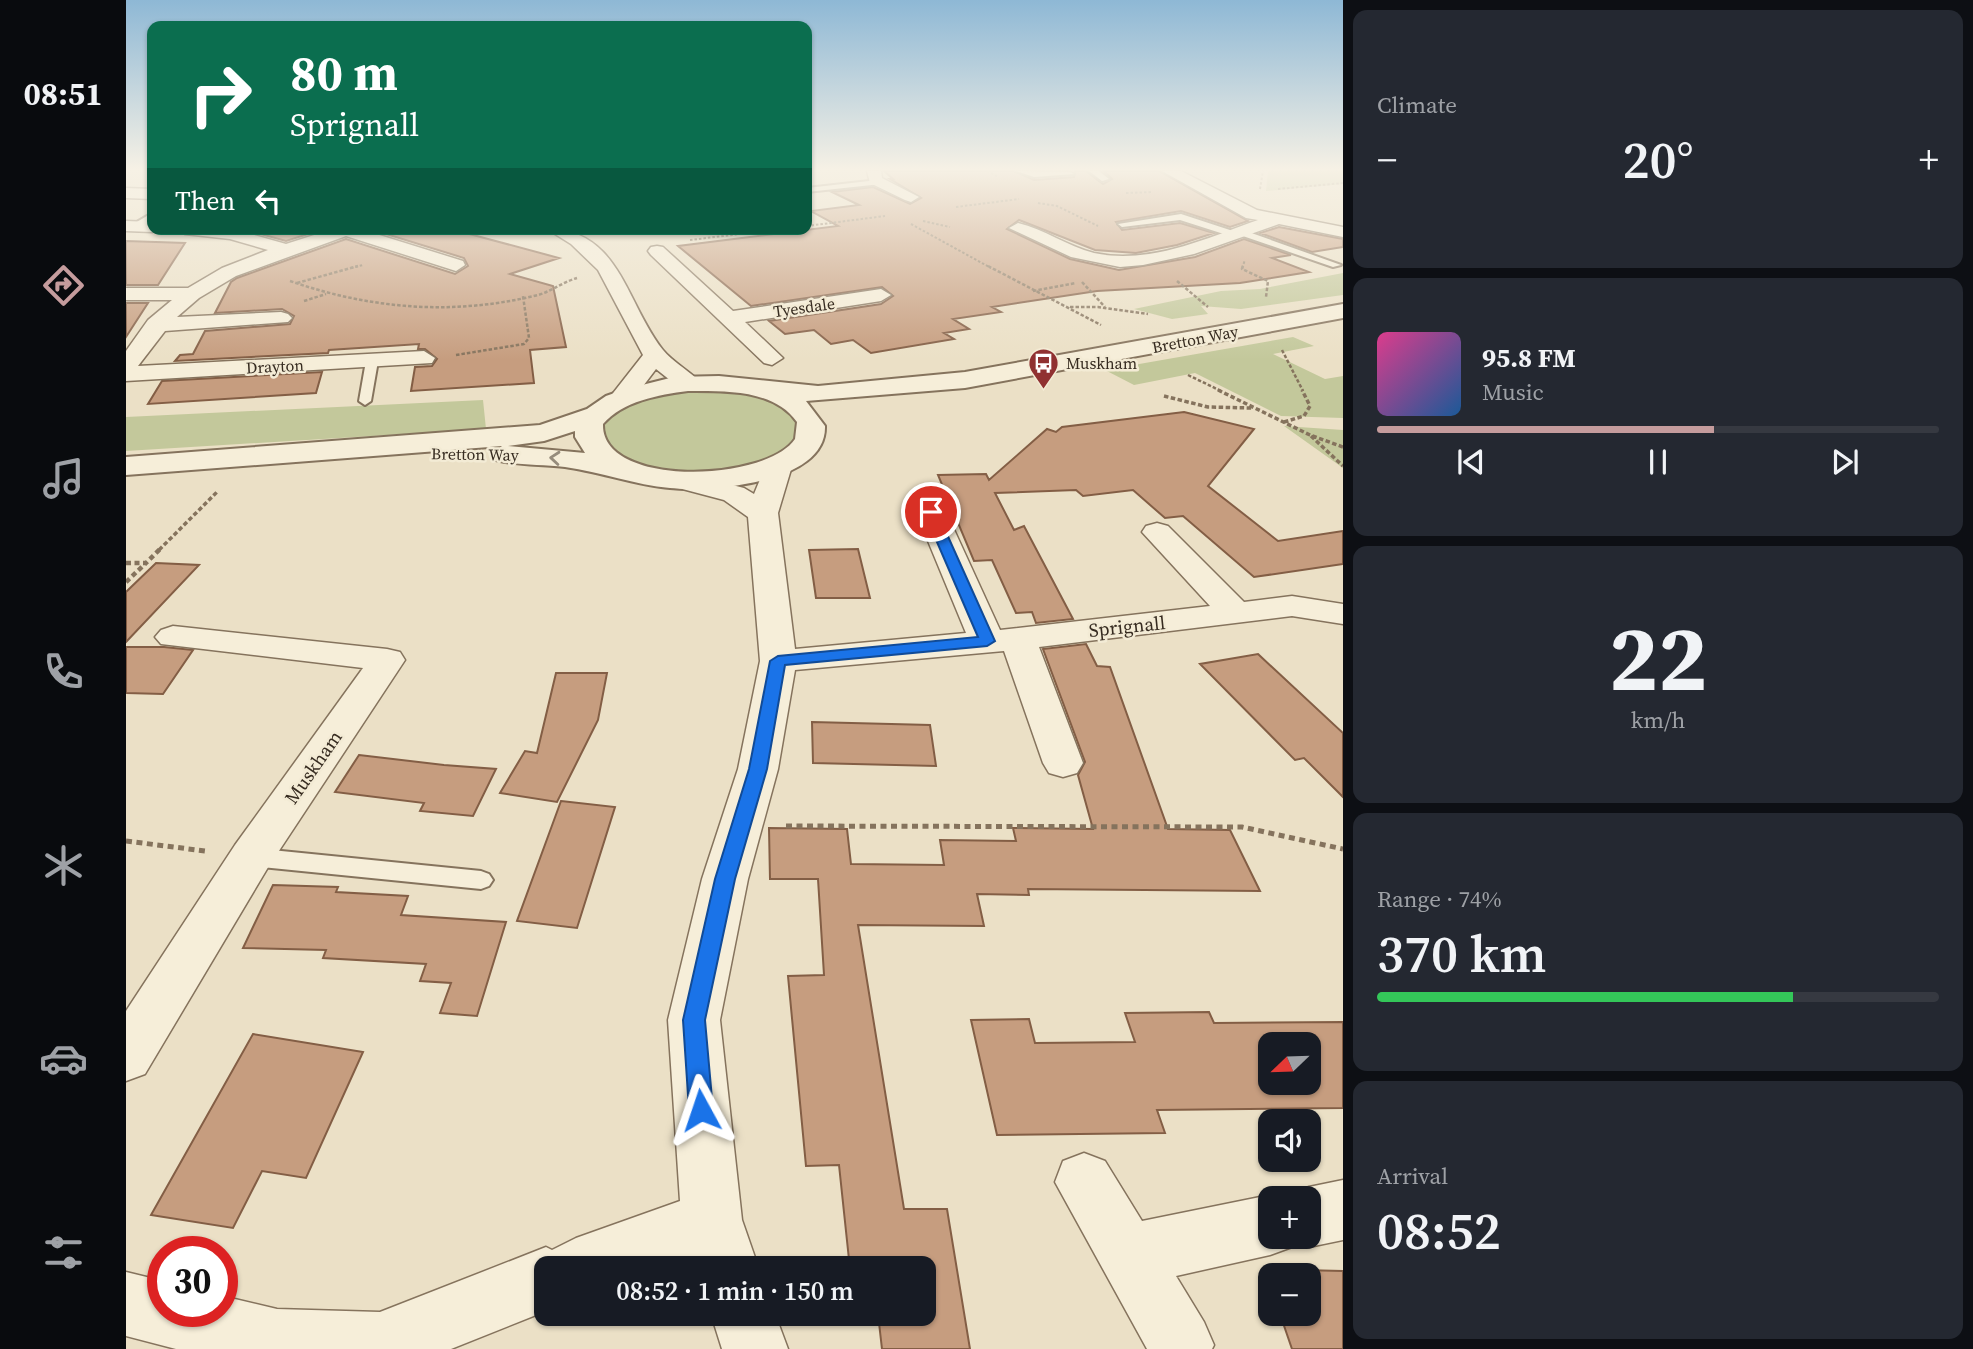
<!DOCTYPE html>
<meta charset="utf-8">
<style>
body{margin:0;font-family:"Source Serif 4",serif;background:#242831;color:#f1f3f6;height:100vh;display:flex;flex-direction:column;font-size:26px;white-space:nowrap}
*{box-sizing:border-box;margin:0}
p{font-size:23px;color:#9ea1a6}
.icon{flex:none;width:38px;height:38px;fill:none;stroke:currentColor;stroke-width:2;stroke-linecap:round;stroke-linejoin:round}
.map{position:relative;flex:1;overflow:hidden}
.drawer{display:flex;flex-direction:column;gap:10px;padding:10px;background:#0d0f14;width:630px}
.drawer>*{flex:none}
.banner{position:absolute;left:21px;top:21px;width:665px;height:214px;border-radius:14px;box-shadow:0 2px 5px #0004;background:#0b6e4f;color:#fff;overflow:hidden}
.needle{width:46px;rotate:247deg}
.fabs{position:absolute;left:1132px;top:1032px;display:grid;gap:14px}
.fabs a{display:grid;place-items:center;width:63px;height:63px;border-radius:14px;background:#171b24;box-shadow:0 2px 5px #0004;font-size:35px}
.speed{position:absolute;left:21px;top:1236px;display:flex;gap:14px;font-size:35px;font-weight:700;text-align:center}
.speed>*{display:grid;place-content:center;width:91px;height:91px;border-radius:50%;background:#171b24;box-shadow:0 2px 5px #0004;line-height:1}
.speed .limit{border:10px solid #d22;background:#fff;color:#111}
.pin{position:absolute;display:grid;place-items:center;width:60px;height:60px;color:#fff;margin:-30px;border:4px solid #fff;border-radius:50%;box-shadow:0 2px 7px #0007}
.me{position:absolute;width:77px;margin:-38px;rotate:355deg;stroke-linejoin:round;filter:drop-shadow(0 0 5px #0008)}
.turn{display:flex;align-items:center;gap:24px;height:147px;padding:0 28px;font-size:32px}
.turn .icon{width:91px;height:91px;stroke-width:2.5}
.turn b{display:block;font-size:49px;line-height:60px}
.then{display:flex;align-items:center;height:66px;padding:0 28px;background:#0003;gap:14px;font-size:26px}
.big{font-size:52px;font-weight:600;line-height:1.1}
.drawer .card{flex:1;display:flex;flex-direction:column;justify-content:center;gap:10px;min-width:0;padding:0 24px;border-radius:14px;background:#242831}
.drawer .dial{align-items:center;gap:0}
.dial b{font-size:91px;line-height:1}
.song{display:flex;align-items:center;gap:21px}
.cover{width:84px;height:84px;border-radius:10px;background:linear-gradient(135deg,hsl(330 70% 55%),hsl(210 70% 35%))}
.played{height:7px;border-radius:4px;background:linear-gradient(90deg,#c59c9d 60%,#363941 60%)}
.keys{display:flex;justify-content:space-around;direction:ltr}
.heat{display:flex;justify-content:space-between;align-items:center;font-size:38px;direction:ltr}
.charge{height:10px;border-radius:5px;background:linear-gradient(90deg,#34c759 74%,#363941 0)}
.trip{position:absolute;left:408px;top:1256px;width:402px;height:70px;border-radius:14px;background:#171b24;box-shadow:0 2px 5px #0004;font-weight:600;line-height:70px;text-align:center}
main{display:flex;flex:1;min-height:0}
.menu{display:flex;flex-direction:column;width:126px;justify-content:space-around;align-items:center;background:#090b0e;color:#9ea1a6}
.menu .icon{width:49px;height:49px}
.menu .current{color:#c59c9d}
.menu b{font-size:32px;color:#f1f3f6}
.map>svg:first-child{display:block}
.green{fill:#c3c89b}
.building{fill:#c69d7f;stroke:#835e45;stroke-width:2;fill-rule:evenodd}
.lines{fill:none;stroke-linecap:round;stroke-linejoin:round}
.service-casing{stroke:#85735d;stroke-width:4}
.minor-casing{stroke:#85735d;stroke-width:3}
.tertiary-casing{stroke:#85735d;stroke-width:4}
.path-far4{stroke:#85735d;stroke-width:2;stroke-dasharray:2.5 2;stroke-linecap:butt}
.path-far3{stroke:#85735d;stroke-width:2.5;stroke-dasharray:3.5 2;stroke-linecap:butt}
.path-far2{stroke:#85735d;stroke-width:3.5;stroke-dasharray:4.5 2.5;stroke-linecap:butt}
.path-far1{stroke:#85735d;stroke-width:4.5;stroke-dasharray:5 3.5;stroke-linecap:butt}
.path{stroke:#85735d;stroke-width:5;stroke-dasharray:6 4.5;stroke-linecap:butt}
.service{fill:#f6eed9;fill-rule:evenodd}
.minor{fill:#f6eed9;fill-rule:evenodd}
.tertiary{fill:#f6eed9;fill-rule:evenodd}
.oneway{stroke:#968c7c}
.route{fill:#1a73e8;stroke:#114b97;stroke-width:2}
.labels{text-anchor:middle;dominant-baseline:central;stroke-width:5;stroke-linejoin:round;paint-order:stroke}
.far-street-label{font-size:16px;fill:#362b20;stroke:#f3ebd5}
.far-poi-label{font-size:16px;fill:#362b20;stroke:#f3ebd5;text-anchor:start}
.street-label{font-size:19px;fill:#362b20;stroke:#f3ebd5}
</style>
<main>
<nav class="menu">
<b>08:51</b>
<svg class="icon current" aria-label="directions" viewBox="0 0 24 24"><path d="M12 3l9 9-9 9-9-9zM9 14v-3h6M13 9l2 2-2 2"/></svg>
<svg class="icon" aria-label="music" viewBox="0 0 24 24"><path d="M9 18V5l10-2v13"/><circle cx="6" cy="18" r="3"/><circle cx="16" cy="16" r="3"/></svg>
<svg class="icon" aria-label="phone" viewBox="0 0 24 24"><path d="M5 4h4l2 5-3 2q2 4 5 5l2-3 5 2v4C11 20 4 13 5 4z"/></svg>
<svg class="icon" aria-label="climate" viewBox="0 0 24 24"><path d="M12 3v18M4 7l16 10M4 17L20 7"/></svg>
<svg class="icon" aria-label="car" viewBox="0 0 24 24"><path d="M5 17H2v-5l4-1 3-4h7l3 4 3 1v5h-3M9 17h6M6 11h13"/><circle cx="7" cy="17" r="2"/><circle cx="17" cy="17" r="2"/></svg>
<svg class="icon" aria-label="filters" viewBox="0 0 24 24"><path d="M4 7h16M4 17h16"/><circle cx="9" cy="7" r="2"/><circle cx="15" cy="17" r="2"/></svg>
</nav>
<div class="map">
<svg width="1217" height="1349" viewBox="0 0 1217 1349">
<rect width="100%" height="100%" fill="#ebe0c6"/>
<path class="green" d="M1142 171H1217V184L1140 191Z
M1217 273V295L1115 309 1075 306 1082 314 1046 319 1008 309 1095 291 1134 289Z
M1167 337 1188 346 1147 354 1199 379 1217 376V418L1155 416 1069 373 1008 385 979 370Z
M627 388 680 415 672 454 555 480 476 456 471 414 516 391Z
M357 400 360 429 0 451V417Z
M1158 426 1217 430V468Z"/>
<path class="building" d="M758 171H888L908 180 948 177 949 171H960L977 184 986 179 978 171H1033L1122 221 1104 227 1055 211 990 222 996 230 1054 223 1088 233 1051 245 1010 253 969 250 893 220 881 229 944 259 993 270 1069 257 1118 239 1165 255 1146 258 1183 272 1114 283 971 291 866 307 875 312 827 319 843 329 818 333 828 339 745 353 727 340 705 344 688 330 659 334 643 321 755 304 767 296 756 287 625 306 552 246 712 226 685 211 733 205 706 192 747 187 784 204 795 198 764 179H767Z
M1153 227 1217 239V247L1186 252 1134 233Z
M144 229H198L160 241 131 233Z
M244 229H312L327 234 336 232 433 258 384 274 427 286 440 347 404 350 408 383 285 391 289 367 306 366 311 359 299 349H292L293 344 203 350 202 353 49 361 54 355 67 354 79 331 164 324 168 316 156 309 89 313 105 282 111 278 220 239 329 274 342 266 338 258Z
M0 241 59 243 32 285H0Z
M0 303H22L0 337Z
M196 372 190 393 22 404 36 381Z
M1058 412 1128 429 1082 486 1152 541 1217 531V564L1128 577 1057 516 1039 518 1007 490 957 496 950 490 869 493 888 530 898 526 947 619 910 623 906 612 890 613 866 560 848 561 812 475 860 474 863 480 921 429 930 432 936 427Z
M732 549 744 598H690L683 550Z
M30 563 73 565 0 642V592Z
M960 644 971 666 984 667 1042 829 1104 830 1134 891 902 889 903 895 851 894 858 926 732 925 778 1209H821L844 1349H756L752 1314H798V1269H724L713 1165 680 1166 662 976 698 975 692 879H644L643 828 721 829 725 864 818 865 814 840 890 841 887 828 967 829 952 775 959 762 917 649Z
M0 647H38L67 650 37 694 0 693Z
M1132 654 1217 733V797L1178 758 1169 760 1074 664Z
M430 673H481L472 720 431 802 374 793 399 751 411 753Z
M686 722 804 725 810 766 687 763Z
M233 755 318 765 370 769 347 816 294 811 298 803 209 792Z
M435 801 489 807 451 928 391 921Z
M147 885 212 887 210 892 282 896 275 915 380 922 351 1016 314 1013 325 983 294 981 300 964 197 958 200 950 117 948Z
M1083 1012 1088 1023 1217 1022V1108L1031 1110 1039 1133 871 1135 845 1020 903 1019 909 1043 1009 1042 999 1013ZM1144 1045H1183V1083H1144Z
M127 1034 237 1052 180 1178 136 1171 107 1228 25 1215Z
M1138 1269 1217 1271V1349H1166L1154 1314H1183V1276H1144V1287Z"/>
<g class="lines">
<defs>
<path id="service" d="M890 171 944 172 948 174 908 177Z
M963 171H973L983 179 976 181Z
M752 180 755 184 681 192V188Z
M26 213V219L11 228 4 226Z
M1055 214 1110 232 1117 230 1215 265 1207 267 1111 234 1104 236 1054 220 996 227 992 224Z
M246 357 252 361 245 401 239 405 233 401 240 361Z
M125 848 355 871 363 874 367 880 363 886 355 889 125 866 117 863 113 857 117 851Z"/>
<path id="minor" d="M741 171H755L756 178 793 197 785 202 779 200 744 183Z
M1036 171H1055L1131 210 1217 227V237L1153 224 1068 254 1017 265 994 267 945 257 883 228 892 223C918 229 941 246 968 253 1024 265 1081 238 1132 220L1120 218Z
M0 188 26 189V199L0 198Z
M0 221 26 222V229H33L26 232 0 231Z
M51 229H107L160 244 207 229H234L337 261 339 265 330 271 220 236 110 276 73 298 51 317 155 312 162 314 166 318 162 322 39 331 12 366 298 351 309 358 306 363 0 381V351L22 320 46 300H0V288H62L96 268 142 250 104 239 59 234Z
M421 229C494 229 500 304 537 350 546 361 560 369 570 378L574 383 570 388H554L530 369 505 402H487L484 397 517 355 472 270 445 244Z
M531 246 537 247 607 311 755 289 765 295 755 301 619 322 657 358 646 365 638 363 525 255 522 251 525 247Z
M652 458 662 460 666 466 652 513 669 649 840 633 790 512 795 506 805 503 815 506 820 512 874 630 1084 606 1016 532 1020 526 1031 523 1042 526 1118 602 1166 596 1217 604V624L1166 616 913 647 957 763 951 773 937 777 923 773 917 763 878 651 669 670 652 769 622 879 594 1020 616 1220 633 1269H571L567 1257 536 1269H420V1311L325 1349H50L0 1336V1272L37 1281V1311H96V1296L151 1309 254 1312 420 1247 426 1250 450 1238 554 1201 542 1020 576 879 612 769 634 661 622 517 598 500 545 486 541 480 545 474 555 472 618 488 628 494 642 460Z
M47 626 261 649 274 652 279 660 141 869 19 1074 0 1081V1011L109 845 237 668 35 644 29 637 35 630Z
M958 1153 979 1161 1016 1221 1144 1195 1154 1199H1144V1237H1183V1199H1160L1162 1196 1183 1187 1217 1180V1240L1183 1247 1168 1241 1166 1247 1144 1255 1050 1276 1078 1322 1088 1345 1086 1349H1021L929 1182 937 1161Z
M585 1314H649L662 1349H596Z"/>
<path id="tertiary" d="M1217 304V318L839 388 680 401 699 426C701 484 584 492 544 488 509 485 475 472 439 467 416 464 393 466 370 460L366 454 376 446 0 475V457L414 425 461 409 480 396 500 389 548 377 593 376 692 386 839 372ZM562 391C598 391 648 389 671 422L669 439C640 482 475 488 477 424 497 401 532 395 562 391ZM449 431V437L459 453 382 446 418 441Z"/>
</defs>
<use href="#service" class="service-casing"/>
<use href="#minor" class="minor-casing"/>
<use href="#tertiary" class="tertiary-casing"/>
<path class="path-far4" d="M861 171 871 176
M1134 189 1137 171
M1152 189 1217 183
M1000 193 1026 192
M912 203 931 206 972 226
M830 207 893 199
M797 221 824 227
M785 224 865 268
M681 226 759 216
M564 240 656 229
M225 268 237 265
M1116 268 1119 260"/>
<path class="path-far3" d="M862 266 975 325
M1117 266 1116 269 1142 281 1140 297
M164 281C245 309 327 316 412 295 426 291 437 282 451 278
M1051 281 1082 307
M956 282 979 307
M171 283 232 266
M907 291 950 283
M178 301 200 294
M944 307H972L1022 314
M1156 350 1177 391
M330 355 398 344 403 338 397 296
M1062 375 1095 391"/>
<path class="path-far2" d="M1092 390 1184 435 1217 447
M1038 396 1082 407 1126 408
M1158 422 1178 416 1184 406 1176 390
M1185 436 1217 466
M33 550 92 491"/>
<path class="path-far1" d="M0 563H20L35 548
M0 582 20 563"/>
<path class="path" d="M660 826 1116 827 1217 849
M0 841 79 851"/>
<use href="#service" class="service"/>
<use href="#minor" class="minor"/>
<use href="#tertiary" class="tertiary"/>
</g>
<defs><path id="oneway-chevron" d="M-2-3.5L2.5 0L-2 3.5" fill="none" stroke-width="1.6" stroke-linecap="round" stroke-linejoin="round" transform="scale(1.75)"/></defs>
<use class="oneway" href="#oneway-chevron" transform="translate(429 458) rotate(-175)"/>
<linearGradient id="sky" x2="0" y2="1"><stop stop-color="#8eb8d5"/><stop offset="0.47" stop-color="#f6f1e5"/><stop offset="1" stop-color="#f6f1e5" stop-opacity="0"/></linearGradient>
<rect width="1217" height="360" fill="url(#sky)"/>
<path class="route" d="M805 508 811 512 869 641 861 646 659 665 641 769 609 879 579 1020 587 1110 584 1118 575 1121 567 1118 563 1110 557 1020 589 879 623 769 644 661 652 656 852 637 798 512Z"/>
<defs>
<symbol id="bus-pin" viewBox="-11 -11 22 30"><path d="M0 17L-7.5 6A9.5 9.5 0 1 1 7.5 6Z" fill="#903131" stroke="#f3ebd5"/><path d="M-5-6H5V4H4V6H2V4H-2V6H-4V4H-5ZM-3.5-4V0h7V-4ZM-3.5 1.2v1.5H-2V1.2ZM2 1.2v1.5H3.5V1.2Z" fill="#fff"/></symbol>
</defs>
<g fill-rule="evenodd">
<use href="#bus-pin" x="900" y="346" width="35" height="47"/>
</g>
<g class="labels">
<g class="far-street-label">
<text transform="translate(678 307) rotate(-8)">Tyesdale</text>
<text transform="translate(1069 339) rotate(-11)">Bretton Way</text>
<text transform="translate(149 366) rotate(-3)">Drayton</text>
<text transform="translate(349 454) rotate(1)">Bretton Way</text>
</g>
<g class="far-poi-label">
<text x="940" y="363">Muskham</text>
</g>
<g class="street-label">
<text transform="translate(1001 626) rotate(-6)">Sprignall</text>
<text transform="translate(187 767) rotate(-55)">Muskham</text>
</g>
</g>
</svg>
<div class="fabs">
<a><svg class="needle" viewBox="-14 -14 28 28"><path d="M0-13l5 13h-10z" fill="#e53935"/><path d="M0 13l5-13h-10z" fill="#9ea1a6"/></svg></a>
<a><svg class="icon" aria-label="sound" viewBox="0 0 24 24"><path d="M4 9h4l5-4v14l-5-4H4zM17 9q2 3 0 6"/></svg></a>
<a>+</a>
<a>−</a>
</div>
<div class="speed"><div class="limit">30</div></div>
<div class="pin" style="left:805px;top:512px;background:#d93025"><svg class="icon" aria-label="arrive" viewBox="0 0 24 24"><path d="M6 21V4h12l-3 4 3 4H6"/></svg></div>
<svg class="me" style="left:575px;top:1110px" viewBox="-20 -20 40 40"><path d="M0-17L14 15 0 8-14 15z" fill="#1a73e8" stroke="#fff" stroke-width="4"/></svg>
<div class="trip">08:52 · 1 min · 150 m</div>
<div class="banner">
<div class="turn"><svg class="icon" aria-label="right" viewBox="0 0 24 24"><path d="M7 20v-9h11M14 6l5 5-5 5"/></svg><div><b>80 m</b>Sprignall</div></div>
<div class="then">Then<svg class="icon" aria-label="left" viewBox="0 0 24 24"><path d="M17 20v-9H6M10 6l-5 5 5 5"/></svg></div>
</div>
</div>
<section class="drawer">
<div class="card"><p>Climate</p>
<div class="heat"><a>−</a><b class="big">20°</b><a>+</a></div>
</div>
<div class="card">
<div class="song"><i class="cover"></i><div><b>95.8 FM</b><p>Music</p></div></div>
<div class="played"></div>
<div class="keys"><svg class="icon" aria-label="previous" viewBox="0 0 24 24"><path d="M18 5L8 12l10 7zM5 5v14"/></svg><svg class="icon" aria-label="pause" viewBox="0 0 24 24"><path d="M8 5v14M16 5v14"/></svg><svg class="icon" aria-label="next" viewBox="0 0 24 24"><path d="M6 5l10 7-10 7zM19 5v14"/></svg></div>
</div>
<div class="card dial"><b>22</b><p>km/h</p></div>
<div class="card"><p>Range · 74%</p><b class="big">370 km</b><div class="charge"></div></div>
<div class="card"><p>Arrival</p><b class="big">08:52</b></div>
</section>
</main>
